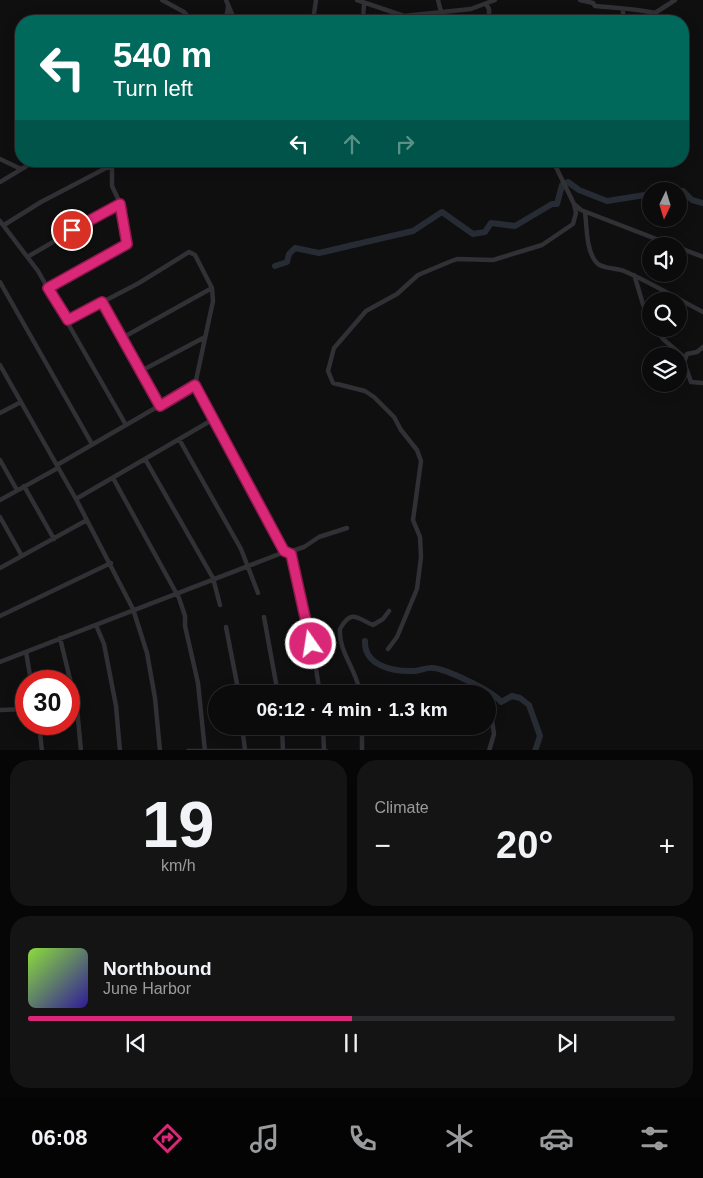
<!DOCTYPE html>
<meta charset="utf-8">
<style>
body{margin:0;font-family:Helvetica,sans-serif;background:#141415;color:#f1f3f6;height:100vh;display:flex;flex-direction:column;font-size:19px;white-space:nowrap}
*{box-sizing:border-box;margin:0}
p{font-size:16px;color:#9a9b9d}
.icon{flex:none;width:28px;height:28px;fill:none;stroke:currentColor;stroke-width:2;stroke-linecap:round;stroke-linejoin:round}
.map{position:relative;height:750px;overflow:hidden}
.side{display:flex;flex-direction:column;gap:10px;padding:10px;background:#060607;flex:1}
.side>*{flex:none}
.top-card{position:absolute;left:15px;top:15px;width:674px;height:152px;border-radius:20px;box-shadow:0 2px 12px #0003,0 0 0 1px #2b2b2d;background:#00695c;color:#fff;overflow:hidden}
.needle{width:32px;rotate:184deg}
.controls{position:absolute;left:642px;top:182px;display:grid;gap:10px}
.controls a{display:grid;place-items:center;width:45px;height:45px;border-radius:50%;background:#0b0b0c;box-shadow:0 2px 12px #0003,0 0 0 1px #2b2b2d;font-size:25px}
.speed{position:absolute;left:15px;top:670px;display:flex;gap:10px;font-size:25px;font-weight:700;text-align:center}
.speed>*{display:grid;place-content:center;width:65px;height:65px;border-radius:50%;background:#0b0b0c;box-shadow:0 2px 12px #0003,0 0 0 1px #2b2b2d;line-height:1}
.speed .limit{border:8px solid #d22;background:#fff;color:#111}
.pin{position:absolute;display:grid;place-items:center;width:42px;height:42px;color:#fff;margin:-21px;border:2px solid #fff;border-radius:50%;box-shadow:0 1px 5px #0007}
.me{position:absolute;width:55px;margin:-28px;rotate:347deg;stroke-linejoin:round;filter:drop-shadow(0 0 4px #0008)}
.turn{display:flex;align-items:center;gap:18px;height:105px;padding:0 15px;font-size:22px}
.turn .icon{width:65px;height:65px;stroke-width:2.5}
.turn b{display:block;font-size:35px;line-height:42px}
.lanes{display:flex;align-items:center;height:48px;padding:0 15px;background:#0003;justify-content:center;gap:25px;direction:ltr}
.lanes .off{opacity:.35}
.big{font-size:38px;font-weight:700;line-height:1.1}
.side .card{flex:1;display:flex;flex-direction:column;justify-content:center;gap:8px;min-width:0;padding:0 18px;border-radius:20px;background:#141415}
.side .dial{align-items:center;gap:0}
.dial b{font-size:65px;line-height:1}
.song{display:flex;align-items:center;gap:15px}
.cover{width:60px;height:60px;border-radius:8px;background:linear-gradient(135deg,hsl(90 70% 55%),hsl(250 70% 35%))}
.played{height:5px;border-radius:2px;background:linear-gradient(90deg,#db2777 50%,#2b2b2d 50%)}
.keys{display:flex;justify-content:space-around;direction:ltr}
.heat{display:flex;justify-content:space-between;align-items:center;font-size:28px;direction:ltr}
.side .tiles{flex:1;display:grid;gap:10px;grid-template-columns:1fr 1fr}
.card:last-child{grid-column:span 2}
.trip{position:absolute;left:208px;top:685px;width:288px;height:50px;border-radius:25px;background:#0b0b0c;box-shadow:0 2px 12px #0003,0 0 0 1px #2b2b2d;font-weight:700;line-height:50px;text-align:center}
.tabs{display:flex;height:80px;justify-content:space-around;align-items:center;background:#040405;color:#9a9b9d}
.tabs .icon{width:35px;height:35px}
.tabs .current{color:#db2777}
.tabs b{font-size:22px;color:#f1f3f6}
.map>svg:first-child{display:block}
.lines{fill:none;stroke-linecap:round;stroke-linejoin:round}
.river{stroke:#272b33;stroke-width:6}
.minor{stroke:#303035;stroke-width:4.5}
.route-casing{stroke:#8e194d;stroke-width:12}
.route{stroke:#db2777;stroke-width:9}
</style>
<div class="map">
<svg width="703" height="751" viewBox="0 0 703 751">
<rect width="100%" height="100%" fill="#0f0f10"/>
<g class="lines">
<path class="river" d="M18 47 17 49 21 56
M673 191H683L692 200 703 203
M275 266 287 262 289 254 295 248 319 253 413 231 442 212 473 234 485 232 491 223 515 226 552 204H557L562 185 568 182 579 190 607 201 651 194
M365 641C364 666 394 672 414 671 420 671 427 667 433 668 446 669 493 691 501 702L512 696 520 698 529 705 540 736 535 751"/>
<path class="minor" d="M162 0 184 12 192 21
M226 0 235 21
M357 0 404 16 471 9 495 0
M438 0 441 12
M580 0 593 3 595 6C615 8 635 8 655 13L675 0
M486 4 489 9V21
M623 10V21
M226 21 228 6
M313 21 316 0
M363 21 364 3
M655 21V13
M0 159 21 169
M553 161 574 204 581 210 703 257
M0 182 35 161
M585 212C587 227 586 250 596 262 601 269 616 268 624 271 652 283 676 298 703 312
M0 221 38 271 126 425
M4 225 41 202 108 167 112 169V186L120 203 127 243 48 288
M29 256 120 203
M634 275C640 291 642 308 651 322
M0 282 92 444
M102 302 122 338
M68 320 139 283 189 252 195 255 212 288
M656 329 663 339 685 358
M703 347 697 352 687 354 684 362 691 382 703 383
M0 365 76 499 133 609 147 653 155 698 160 751
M141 371 205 337
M160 406 122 338 212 288 213 301 195 385 284 551
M0 413 21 402
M179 439 241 549 258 593
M145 459 213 578 220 605
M0 460 17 490
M57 465 195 385
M113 478 179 598 185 616V626L198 683 205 751
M24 486 54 539
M76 499 212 420
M0 500 58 468
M0 517 22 556
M289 552 304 547 319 537 347 528
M0 568 87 520
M0 616 111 563
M264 617 278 694
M96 625 104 644 116 706 120 751
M226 627 239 694
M60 638 77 708 81 751
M388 649 397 637 417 589 421 557 420 537 413 520 421 461 417 450 401 430 394 417 374 397 365 391 333 383 328 371 334 348 366 311 397 294 418 275 449 262 457 259 493 260 542 245 573 224 576 213 574 204
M26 652 31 681
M0 662 287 551 291 554 314 656 320 694
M360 694C358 671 338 652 340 629 352 607 359 620 373 625L383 619 389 611
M0 710 26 709
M39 724 42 751
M242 726 245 750
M282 726 283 751
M323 726 324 751
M362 726V751
M188 751H326
M489 751 494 734 491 713"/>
</g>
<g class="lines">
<defs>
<path id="route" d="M72 230 120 204 127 244 48 288 68 320 102 302 160 406 195 385 284 551 291 554 311 644"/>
</defs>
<use href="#route" class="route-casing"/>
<use href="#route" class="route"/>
</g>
</svg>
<div class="controls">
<a><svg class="needle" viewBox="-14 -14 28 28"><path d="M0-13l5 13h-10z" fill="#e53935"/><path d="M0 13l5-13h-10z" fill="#9a9b9d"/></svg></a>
<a><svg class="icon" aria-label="sound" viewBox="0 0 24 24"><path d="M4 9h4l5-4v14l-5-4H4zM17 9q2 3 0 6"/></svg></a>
<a><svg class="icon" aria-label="search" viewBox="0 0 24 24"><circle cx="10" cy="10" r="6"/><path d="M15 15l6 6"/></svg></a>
<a><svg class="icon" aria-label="layers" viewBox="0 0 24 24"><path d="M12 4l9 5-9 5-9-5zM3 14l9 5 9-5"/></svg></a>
</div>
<div class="speed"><div class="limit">30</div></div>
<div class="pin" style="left:72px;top:230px;background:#d93025"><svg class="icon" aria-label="arrive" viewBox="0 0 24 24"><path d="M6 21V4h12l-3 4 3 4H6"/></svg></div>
<svg class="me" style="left:311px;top:644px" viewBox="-20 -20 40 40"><circle r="17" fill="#db2777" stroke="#fff" stroke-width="3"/><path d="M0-11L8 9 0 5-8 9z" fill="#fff"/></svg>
<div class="trip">06:12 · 4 min · 1.3 km</div>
<div class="top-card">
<div class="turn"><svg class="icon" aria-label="left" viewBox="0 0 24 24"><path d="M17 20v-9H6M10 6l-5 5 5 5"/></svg><div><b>540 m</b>Turn left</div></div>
<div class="lanes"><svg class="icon" aria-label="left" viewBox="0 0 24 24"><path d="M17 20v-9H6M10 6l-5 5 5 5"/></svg><svg class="icon off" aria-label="ahead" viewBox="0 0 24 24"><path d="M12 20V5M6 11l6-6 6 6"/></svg><svg class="icon off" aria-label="right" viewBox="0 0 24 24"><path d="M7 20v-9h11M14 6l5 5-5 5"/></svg></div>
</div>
</div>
<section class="side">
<div class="tiles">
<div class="card dial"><b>19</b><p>km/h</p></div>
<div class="card"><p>Climate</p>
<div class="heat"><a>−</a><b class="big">20°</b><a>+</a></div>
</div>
<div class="card">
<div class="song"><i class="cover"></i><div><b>Northbound</b><p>June Harbor</p></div></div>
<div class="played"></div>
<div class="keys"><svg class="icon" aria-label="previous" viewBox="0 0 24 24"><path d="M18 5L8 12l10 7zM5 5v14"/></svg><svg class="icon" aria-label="pause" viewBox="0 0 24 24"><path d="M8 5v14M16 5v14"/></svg><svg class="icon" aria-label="next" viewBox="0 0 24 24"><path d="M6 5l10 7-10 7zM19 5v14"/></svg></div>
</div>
</div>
</section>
<nav class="tabs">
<b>06:08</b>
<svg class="icon current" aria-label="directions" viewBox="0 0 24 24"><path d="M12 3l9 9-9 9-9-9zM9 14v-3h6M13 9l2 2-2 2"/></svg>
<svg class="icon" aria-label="music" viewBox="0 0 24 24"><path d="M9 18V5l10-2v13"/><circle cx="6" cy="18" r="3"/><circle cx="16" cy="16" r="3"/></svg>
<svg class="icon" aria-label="phone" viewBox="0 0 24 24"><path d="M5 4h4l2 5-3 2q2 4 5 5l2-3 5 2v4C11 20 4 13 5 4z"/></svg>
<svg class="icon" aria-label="climate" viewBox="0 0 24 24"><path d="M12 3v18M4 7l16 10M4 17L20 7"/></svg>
<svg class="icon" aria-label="car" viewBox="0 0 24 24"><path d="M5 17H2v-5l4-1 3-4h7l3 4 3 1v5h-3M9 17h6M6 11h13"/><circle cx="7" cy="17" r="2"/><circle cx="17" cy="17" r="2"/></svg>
<svg class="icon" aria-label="filters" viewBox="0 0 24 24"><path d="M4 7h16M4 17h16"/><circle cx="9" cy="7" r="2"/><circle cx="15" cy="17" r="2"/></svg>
</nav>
